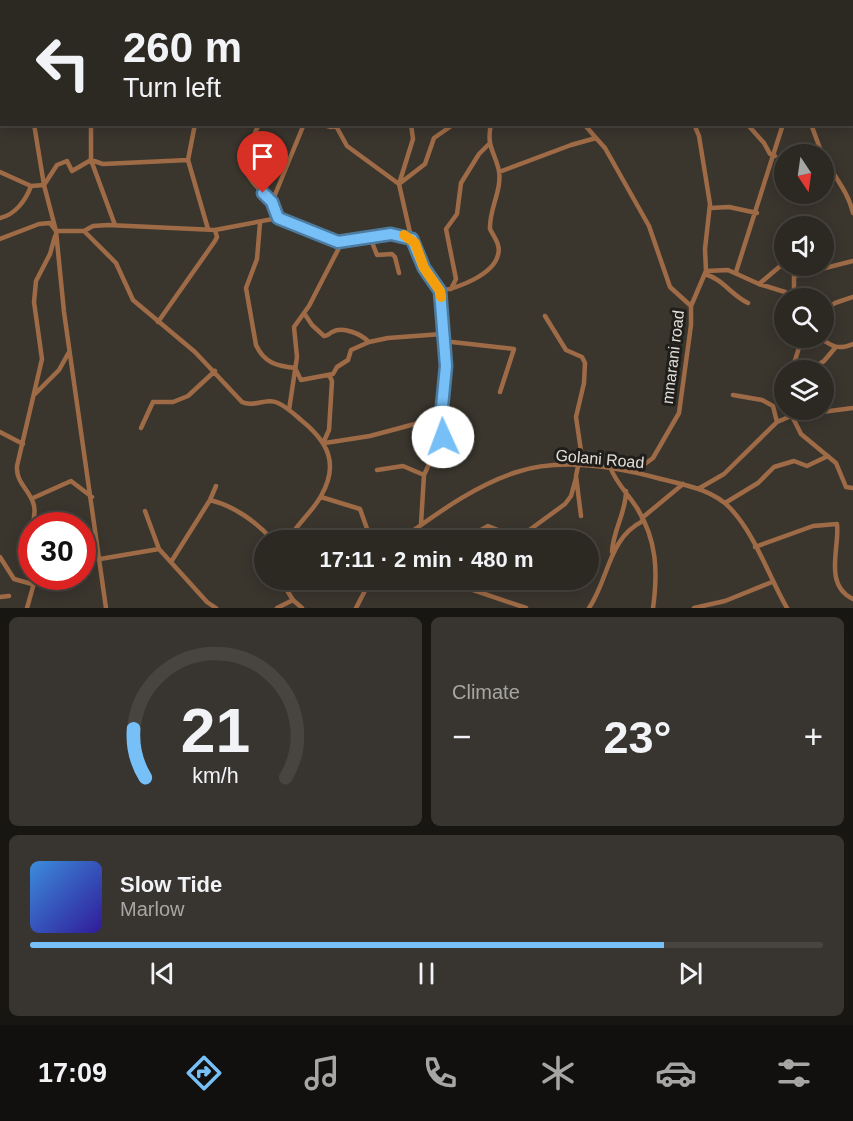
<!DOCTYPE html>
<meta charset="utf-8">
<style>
body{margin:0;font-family:Arial,sans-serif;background:#38342f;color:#f1f3f6;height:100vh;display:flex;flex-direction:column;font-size:22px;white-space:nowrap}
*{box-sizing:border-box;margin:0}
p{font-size:20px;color:#a6a6a5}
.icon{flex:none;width:33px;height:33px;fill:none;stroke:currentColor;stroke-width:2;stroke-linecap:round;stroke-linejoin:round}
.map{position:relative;height:608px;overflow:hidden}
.sheet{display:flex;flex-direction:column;gap:9px;padding:9px;background:#181613;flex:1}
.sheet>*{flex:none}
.hud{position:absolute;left:0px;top:0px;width:854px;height:126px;box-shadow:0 3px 15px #0003,0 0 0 2px #484440;background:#2c2822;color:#f1f3f6;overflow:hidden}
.needle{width:39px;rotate:167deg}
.buttons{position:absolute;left:774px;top:144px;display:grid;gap:12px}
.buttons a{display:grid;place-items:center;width:60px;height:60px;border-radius:50%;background:#2c2822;box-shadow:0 3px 15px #0003,0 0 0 2px #484440;font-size:30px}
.speed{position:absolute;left:18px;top:512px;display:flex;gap:12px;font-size:30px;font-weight:700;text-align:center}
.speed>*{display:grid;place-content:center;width:78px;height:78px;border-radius:50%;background:#2c2822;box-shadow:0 3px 15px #0003,0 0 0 2px #484440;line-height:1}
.speed .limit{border:9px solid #d22;background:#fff;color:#111}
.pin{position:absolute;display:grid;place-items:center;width:51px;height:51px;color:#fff;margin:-62px -26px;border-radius:50% 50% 50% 0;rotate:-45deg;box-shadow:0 0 6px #0007}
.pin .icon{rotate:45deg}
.me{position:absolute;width:66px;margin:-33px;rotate:358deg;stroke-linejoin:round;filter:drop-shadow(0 0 4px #0008)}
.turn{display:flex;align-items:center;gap:21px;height:126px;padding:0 24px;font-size:27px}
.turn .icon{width:78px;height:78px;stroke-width:2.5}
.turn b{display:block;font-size:42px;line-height:51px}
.big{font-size:45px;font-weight:700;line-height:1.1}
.sheet .card{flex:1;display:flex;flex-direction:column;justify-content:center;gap:9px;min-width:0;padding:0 21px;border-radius:9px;background:#38342f}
.sheet .dial{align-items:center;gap:0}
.dial svg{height:156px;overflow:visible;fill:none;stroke:#484440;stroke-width:7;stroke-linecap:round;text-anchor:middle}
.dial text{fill:#f1f3f6;stroke:none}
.song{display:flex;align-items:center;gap:18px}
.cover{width:72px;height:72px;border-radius:9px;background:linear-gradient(135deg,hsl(210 70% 55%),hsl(250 70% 35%))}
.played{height:6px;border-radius:3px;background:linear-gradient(90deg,#77bff7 80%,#484440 80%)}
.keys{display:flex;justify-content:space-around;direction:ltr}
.heat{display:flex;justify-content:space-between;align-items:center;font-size:33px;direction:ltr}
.sheet .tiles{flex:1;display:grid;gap:9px;grid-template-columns:1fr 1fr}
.card:last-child{grid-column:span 2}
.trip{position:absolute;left:254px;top:530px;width:345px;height:60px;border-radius:30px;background:#2c2822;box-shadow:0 3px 15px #0003,0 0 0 2px #484440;font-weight:700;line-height:60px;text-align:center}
.dock{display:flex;height:96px;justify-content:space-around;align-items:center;background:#12100e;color:#a6a6a5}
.dock .icon{width:42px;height:42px}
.dock .current{color:#77bff7}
.dock b{font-size:27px;color:#f1f3f6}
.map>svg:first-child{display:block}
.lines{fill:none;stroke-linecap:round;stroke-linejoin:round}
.minor{stroke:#9f6b47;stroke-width:4.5}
.route-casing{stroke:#4d7ca1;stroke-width:15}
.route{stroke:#77bff7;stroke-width:10}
.slow{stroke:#f59e0b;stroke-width:10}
.labels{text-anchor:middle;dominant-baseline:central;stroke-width:6;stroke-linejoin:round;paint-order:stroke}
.street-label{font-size:16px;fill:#e2dfda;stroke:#201e1a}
</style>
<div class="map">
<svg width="853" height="608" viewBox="0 0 853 608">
<rect width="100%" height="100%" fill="#3a362e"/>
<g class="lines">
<path class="minor" d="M18 0V2
M385 0 387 2
M612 0V2
M150 2V0
M158 2 160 0
M278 2 279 0
M320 2V0
M400 2V0
M681 2 682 0
M794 2 798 0
M808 2V0
M0 81 2 83
M34 124 44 185 56 231 64 312 106 608
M91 124V160L115 225
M195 124 188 160 208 229
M259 124C240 166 236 168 272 202
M320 124 331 127 343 124
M584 124 596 138
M747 124 764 143 770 154 775 156
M811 124 822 154
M336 126 347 146 399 184 425 164 434 138 454 124
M824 157C834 177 848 191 853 213
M0 172 31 186 44 185 57 165 67 161 72 171 91 160 103 164 188 160
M499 172 571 145 596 138 605 148 649 226 670 287 691 306
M710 208 729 207 757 213
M0 218C15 215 26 200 31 186
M278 218 272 202 304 124
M260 223 257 259 246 288 256 345C264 363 277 366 295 368L301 380 333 374 337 367 348 360 351 350 369 342 388 338 442 334
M84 231 93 226 108 225 215 230 278 218 334 241 391 234 413 239 424 268 440 291 446 366 441 417 444 432 424 475 421 524
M370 237 377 255 392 254 395 257 399 273
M411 237 399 184 413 139 411 124
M0 239 39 224 50 223 56 231H84L116 263 133 300 195 352 242 402C254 408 266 397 278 403 287 407 294 414 301 420 327 441 340 463 321 496 313 511 297 524 288 540
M706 271 728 270 759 284 785 292 796 298
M736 272 783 124
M705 274C724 280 731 295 748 303
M794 276 853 261
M759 284 784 263
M451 289 456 279 446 229 457 214 461 183 479 154 489 144
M440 291C458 288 493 275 498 255 501 245 494 237 490 229 489 209 502 191 499 171 495 152 486 147 491 124
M794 296V276L801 266
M824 311 835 303 853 297
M304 313 312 325 324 336C327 336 329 334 332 332 343 326 361 334 369 342
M545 316 566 350 582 357 585 363 584 383 576 417 581 451 576 476 581 516
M158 322 215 241 217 237 215 230
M820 338C833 347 838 350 853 344
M443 341 514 349 500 392
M792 370 802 338
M810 370 824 361 835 348
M35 394 59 370 69 352
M733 395 762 400 773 406 777 422
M289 410 297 357 294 327 309 306 342 242
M789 410 801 434 836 463 846 487 853 488
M141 428 153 402H173L188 396 215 371
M0 432 23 444
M324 441 329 430 332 381 329 375
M325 443 370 436 441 417
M611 469C617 484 629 495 637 508 657 540 658 572 653 608
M377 470 403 466 424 475
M634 472 653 458 679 413 691 325V306L706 271 705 249 710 204 699 136 694 124
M698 489 724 474 777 422 791 416 853 408
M321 497 360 509 371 540
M33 498 71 481 92 497
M210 500C234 506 257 522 272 540
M725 503 758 483 774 467 794 461 807 466 828 456
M145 511 159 549
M642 518 683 484
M32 525C43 494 15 489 17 466L42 359 34 302 36 281 50 254 55 236
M32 526V539
M400 540C435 515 475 485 517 472 562 457 617 467 661 479 685 485 714 490 731 509 756 536 769 577 787 608
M463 540 488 526 513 536 528 531 565 504 571 496 576 478
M755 547 813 526 837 524C840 547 823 585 853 599
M612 552C613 530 626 513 626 491
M0 557 14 579 32 584
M100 559 159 549 207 602 216 608
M171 562 210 500 216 486
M280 579 293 600 302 608
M441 579 526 608
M371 581 389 582 405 579
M0 597 9 596
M27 608 36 576
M277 608 293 600
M356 608 371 579
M589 608C609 579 608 538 643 521
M694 608 725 601 772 582"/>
</g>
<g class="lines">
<defs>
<path id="route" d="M263 193 272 202 278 218 338 242 391 234 412 239 424 268 440 291 446 366 441 417 443 437"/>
</defs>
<use href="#route" class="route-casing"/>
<use href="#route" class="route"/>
<path class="slow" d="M404 235 415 243 424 268 440 291 441 297"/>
</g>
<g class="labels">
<g class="street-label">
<text transform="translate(673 357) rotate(-83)">mnarani road</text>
<text transform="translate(600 459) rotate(5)">Golani Road</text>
</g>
</g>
</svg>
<div class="buttons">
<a><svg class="needle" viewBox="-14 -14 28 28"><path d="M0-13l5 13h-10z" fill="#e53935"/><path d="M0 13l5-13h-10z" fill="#a6a6a5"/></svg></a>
<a><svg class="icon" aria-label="sound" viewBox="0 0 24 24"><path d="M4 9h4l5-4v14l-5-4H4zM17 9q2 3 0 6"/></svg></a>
<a><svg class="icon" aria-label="search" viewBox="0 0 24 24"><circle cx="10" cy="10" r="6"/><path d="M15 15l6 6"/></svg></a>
<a><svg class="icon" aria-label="layers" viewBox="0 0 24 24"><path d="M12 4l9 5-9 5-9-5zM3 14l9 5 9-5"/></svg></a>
</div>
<div class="speed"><div class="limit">30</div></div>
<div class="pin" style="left:263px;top:193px;background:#d93025"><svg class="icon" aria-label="arrive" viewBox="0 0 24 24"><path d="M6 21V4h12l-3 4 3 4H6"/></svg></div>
<svg class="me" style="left:443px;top:437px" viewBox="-20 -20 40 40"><circle r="19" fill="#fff"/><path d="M0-13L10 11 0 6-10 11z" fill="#77bff7"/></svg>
<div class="trip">17:11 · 2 min · 480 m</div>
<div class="hud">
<div class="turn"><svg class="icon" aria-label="left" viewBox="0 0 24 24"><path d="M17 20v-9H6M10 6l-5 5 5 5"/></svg><div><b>260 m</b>Turn left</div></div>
</div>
</div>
<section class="sheet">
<div class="tiles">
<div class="card dial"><svg viewBox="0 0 100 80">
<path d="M14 69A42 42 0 1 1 86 69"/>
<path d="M14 69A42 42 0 0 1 8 44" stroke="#77bff7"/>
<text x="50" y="56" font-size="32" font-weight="700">21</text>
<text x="50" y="72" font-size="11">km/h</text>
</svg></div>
<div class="card"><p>Climate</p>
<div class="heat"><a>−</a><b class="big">23°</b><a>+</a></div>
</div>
<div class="card">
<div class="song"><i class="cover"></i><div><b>Slow Tide</b><p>Marlow</p></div></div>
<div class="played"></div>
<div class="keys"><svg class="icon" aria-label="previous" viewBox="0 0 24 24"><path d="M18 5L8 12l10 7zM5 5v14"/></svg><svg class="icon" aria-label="pause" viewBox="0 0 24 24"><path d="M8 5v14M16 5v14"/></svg><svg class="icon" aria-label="next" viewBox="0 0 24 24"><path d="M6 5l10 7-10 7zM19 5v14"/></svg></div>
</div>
</div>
</section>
<nav class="dock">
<b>17:09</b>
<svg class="icon current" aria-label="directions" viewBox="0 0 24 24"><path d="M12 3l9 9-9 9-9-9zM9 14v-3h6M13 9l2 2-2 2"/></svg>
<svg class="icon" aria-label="music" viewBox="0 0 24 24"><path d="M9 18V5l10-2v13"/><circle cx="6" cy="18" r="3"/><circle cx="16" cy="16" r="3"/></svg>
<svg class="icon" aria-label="phone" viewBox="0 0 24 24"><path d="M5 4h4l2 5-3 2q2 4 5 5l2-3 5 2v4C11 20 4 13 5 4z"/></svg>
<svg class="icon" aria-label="climate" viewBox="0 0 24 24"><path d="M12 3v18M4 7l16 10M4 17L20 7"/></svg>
<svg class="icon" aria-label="car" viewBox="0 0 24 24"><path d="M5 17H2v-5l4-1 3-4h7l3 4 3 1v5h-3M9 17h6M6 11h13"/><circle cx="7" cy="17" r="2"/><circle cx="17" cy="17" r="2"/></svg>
<svg class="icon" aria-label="filters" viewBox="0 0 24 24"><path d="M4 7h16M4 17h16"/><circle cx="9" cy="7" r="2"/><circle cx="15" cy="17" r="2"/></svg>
</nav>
